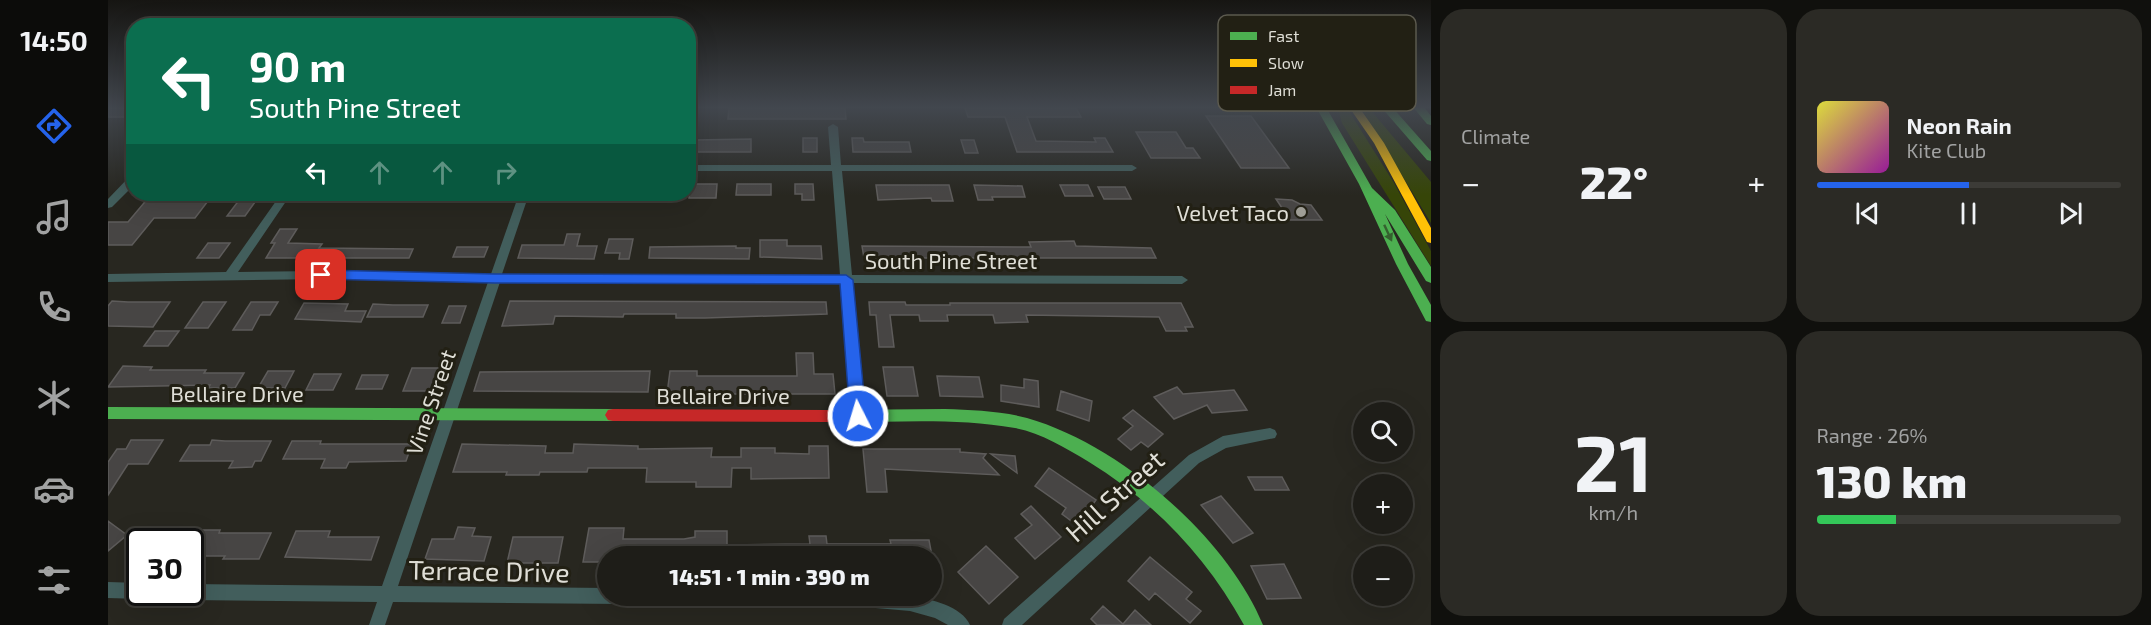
<!DOCTYPE html>
<meta charset="utf-8">
<style>
body{margin:0;font-family:"Exo 2",sans-serif;background:#2b2a25;color:#f1f3f6;height:100vh;display:flex;flex-direction:column;font-size:22px;white-space:nowrap}
*{box-sizing:border-box;margin:0}
p{font-size:20px;color:#a1a2a2}
.icon{flex:none;width:33px;height:33px;fill:none;stroke:currentColor;stroke-width:2;stroke-linecap:round;stroke-linejoin:round}
.map{position:relative;flex:1;overflow:hidden}
.panel{display:flex;flex-direction:column;gap:9px;padding:9px;background:#10100d;width:720px}
.panel>*{flex:none}
.banner{position:absolute;left:18px;top:18px;width:570px;height:183px;border-radius:24px;box-shadow:0 6px 24px #0002,0 0 0 2px #3c3b37;background:#0b6e4f;color:#fff;overflow:hidden}
.buttons{position:absolute;left:1245px;top:402px;display:grid;gap:12px}
.buttons a{display:grid;place-items:center;width:60px;height:60px;border-radius:50%;background:#1e1d18;box-shadow:0 6px 24px #0002,0 0 0 2px #3c3b37;font-size:30px}
.speed{position:absolute;left:18px;top:528px;display:flex;gap:12px;font-size:30px;font-weight:700;text-align:center}
.speed>*{display:grid;place-content:center;width:78px;height:78px;border-radius:50%;background:#1e1d18;box-shadow:0 6px 24px #0002,0 0 0 2px #3c3b37;line-height:1}
.speed .limit{border:3px solid #111;border-radius:9px;background:#fff;color:#111}
.pin{position:absolute;display:grid;place-items:center;width:51px;height:51px;color:#fff;margin:-26px;border-radius:12px;box-shadow:0 3px 9px #0006}
.me{position:absolute;width:66px;margin:-33px;rotate:355deg;stroke-linejoin:round;filter:drop-shadow(0 0 4px #0008)}
.turn{display:flex;align-items:center;gap:21px;height:126px;padding:0 24px;font-size:27px}
.turn .icon{width:78px;height:78px;stroke-width:2.5}
.turn b{display:block;font-size:42px;line-height:51px}
.lanes{display:flex;align-items:center;height:57px;padding:0 24px;background:#0003;justify-content:center;gap:30px;direction:ltr}
.lanes .off{opacity:.35}
.big{font-size:45px;font-weight:800;line-height:1.1}
.panel .widget{flex:1;display:flex;flex-direction:column;justify-content:center;gap:9px;min-width:0;padding:0 21px;border-radius:24px;background:#2b2a25}
.panel .dial{align-items:center;gap:0}
.dial b{font-size:78px;line-height:1}
.song{display:flex;align-items:center;gap:18px}
.cover{width:72px;height:72px;border-radius:9px;background:linear-gradient(135deg,hsl(60 70% 55%),hsl(300 70% 35%))}
.played{height:6px;border-radius:3px;background:linear-gradient(90deg,#2563eb 50%,#3c3b37 50%)}
.keys{display:flex;justify-content:space-around;direction:ltr}
.heat{display:flex;justify-content:space-between;align-items:center;font-size:33px;direction:ltr}
.charge{height:9px;border-radius:4px;background:linear-gradient(90deg,#34c759 26%,#3c3b37 0)}
.panel .tiles{flex:1;display:grid;gap:9px;grid-template-columns:repeat(2,1fr)}
.trip{position:absolute;left:489px;top:546px;width:345px;height:60px;border-radius:30px;background:#1e1d18;box-shadow:0 6px 24px #0002,0 0 0 2px #3c3b37;font-weight:800;line-height:60px;text-align:center}
main{display:flex;flex:1;min-height:0}
.menu{display:flex;flex-direction:column;width:108px;justify-content:space-around;align-items:center;background:#0c0c0a;color:#a1a2a2}
.menu .icon{width:42px;height:42px}
.menu .current{color:#2563eb}
.menu b{font-size:27px;color:#f1f3f6}
.map>svg:first-child{display:block}
.green{fill:#364508}
.building{fill:#474544;stroke:#5e5c5b;stroke-width:1.5}
.lines{fill:none;stroke-linecap:round;stroke-linejoin:round}
.street{fill:#425e5c;fill-rule:evenodd}
.fast{fill:#4caf50;fill-rule:evenodd}
.slow{fill:#ffc107;fill-rule:evenodd}
.jam{fill:#c62828;fill-rule:evenodd}
.oneway{fill:#35602f}
.route{fill:#2563eb;stroke:#184099;stroke-width:1.5}
.poi-dot{fill:#9f9e96;stroke:#222014;stroke-width:2}
.labels{text-anchor:middle;dominant-baseline:central;stroke-width:6;stroke-linejoin:round;paint-order:stroke}
.poi-label{font-size:22px;fill:#dfded6;stroke:#222014;text-anchor:end}
.street-label{font-size:22px;fill:#dfded6;stroke:#222014}
.near-street-label{font-size:27px;fill:#dfded6;stroke:#222014}
.key{fill:#222014;stroke:#5b594e;stroke-width:1.5}
.key-label{font-size:16px;fill:#dfded6}
</style>
<main>
<nav class="menu">
<b>14:50</b>
<svg class="icon current" aria-label="directions" viewBox="0 0 24 24"><path d="M12 3l9 9-9 9-9-9zM9 14v-3h6M13 9l2 2-2 2"/></svg>
<svg class="icon" aria-label="music" viewBox="0 0 24 24"><path d="M9 18V5l10-2v13"/><circle cx="6" cy="18" r="3"/><circle cx="16" cy="16" r="3"/></svg>
<svg class="icon" aria-label="phone" viewBox="0 0 24 24"><path d="M5 4h4l2 5-3 2q2 4 5 5l2-3 5 2v4C11 20 4 13 5 4z"/></svg>
<svg class="icon" aria-label="climate" viewBox="0 0 24 24"><path d="M12 3v18M4 7l16 10M4 17L20 7"/></svg>
<svg class="icon" aria-label="car" viewBox="0 0 24 24"><path d="M5 17H2v-5l4-1 3-4h7l3 4 3 1v5h-3M9 17h6M6 11h13"/><circle cx="7" cy="17" r="2"/><circle cx="17" cy="17" r="2"/></svg>
<svg class="icon" aria-label="filters" viewBox="0 0 24 24"><path d="M4 7h16M4 17h16"/><circle cx="9" cy="7" r="2"/><circle cx="15" cy="17" r="2"/></svg>
</nav>
<div class="map">
<svg width="1323" height="625" viewBox="0 0 1323 625">
<rect width="100%" height="100%" fill="#282720"/>
<path class="green" d="M1230 108H1239L1286 183 1323 251V266L1234 123Z
M1253 108H1261L1323 182V223Z"/>
<path class="building" d="M0 108H26V117H0Z
M621 108H737L738 119H620Z
M857 108H968L973 117H919L928 141 988 142 986 138H997L1005 152H909L897 117H860Z
M1098 116H1143L1181 168H1133Z
M1028 132H1068L1078 148H1085L1092 158H1043Z
M695 138H709V152H695Z
M744 138H755L756 142H801L803 152H745Z
M643 139V152H585L586 140Z
M853 140H866L870 153H857Z
M582 184H609L608 198H581Z
M629 184H663V195H628Z
M687 184H705L706 200H694V194H687Z
M768 185H841L845 201H824L823 198 770 200Z
M866 185 914 186 917 197H884L885 200H870Z
M952 185H980L985 196H957Z
M990 187H1017L1023 199H996Z
M135 195H152L137 216H119Z
M41 197H103L87 218H46L24 245H0V222H20Z
M1168 199 1184 200 1192 204 1203 205 1214 220H1182Z
M172 229H189L180 243 214 244 211 248 305 249 301 258H158L167 243H163Z
M459 234H472L469 246H489L486 259 410 258 414 245H456Z
M501 239H525L521 259H511L512 253H497Z
M652 240H679V246H713L714 259 652 257Z
M966 241 968 246 1043 248 1048 258H756L754 246 923 247 921 242Z
M100 243H122L111 258H89Z
M628 246V248H642L641 259 541 258 542 247Z
M349 247H380L376 257H345Z
M4 301 20 302H62L45 327 0 326V306Z
M402 301 718 302 719 314 597 318H568V314H516L515 317 447 316 445 324 394 326Z
M95 302H118L100 328H77Z
M143 302H170L162 315H152L144 330H125Z
M761 302H797L798 305H842V303H1073L1085 327H1077L1079 331H1058L1051 317 918 315 920 322 887 323 885 315H839L840 321H812L811 315H782L786 347H771L768 315H762Z
M196 303 240 304 237 311H258L253 322 187 319Z
M265 304 285 305H320L315 317H259Z
M341 306H358L352 323H334Z
M47 331H71L60 346H36Z
M688 353H705L706 374H725L727 394H559L562 371H589V376H689Z
M15 366 44 367 42 370H98L96 373H136L127 388H100L102 385 0 387Z
M775 367H805L810 396H779Z
M304 368H335L326 391H295Z
M160 371H186L177 388H150Z
M542 371 540 392 366 391 372 372Z
M206 374H233L225 390H198Z
M254 375H280L274 389H248Z
M829 376 871 377 875 397 832 396Z
M916 379 930 381 931 407 893 401V385L916 388Z
M1069 387 1075 394 1126 390 1139 410 1104 413 1099 405 1066 419 1046 397Z
M953 391 984 401 981 421 949 410Z
M1025 410 1055 434 1040 447 1033 442 1023 450 1010 439 1025 426 1015 418Z
M23 440H55L40 464H20L0 495V462L9 449H18Z
M104 440 117 441H163L153 461H147L144 467 121 468 125 461H72L82 445H102Z
M184 441H213L212 444H304L298 461 241 462 238 468H213L217 459H175Z
M354 444 438 446 437 453H465L466 444 530 446V449L604 448 603 457H633V448H667V453L701 454V446H720L721 478 643 479V468H624L623 487H588V482H538L539 468H480L479 472H432L431 475H398L399 472H345Z
M755 449H852V452L878 454 875 458 891 475 777 469 779 492H759Z
M883 454 907 456 909 473Z
M941 468 988 500 970 526 954 514 958 508 927 486Z
M1140 477H1174L1181 490H1147Z
M1113 496 1145 533 1125 543 1093 505Z
M923 506 953 537 927 559 907 538 924 525 913 514Z
M0 521 19 535 0 551Z
M350 527 367 528 364 536 383 537 376 561 317 559 324 539H346Z
M481 528H516L515 539H576L587 537V531H619V545L702 544 701 536H718L719 544H783L782 540H821L824 556H500V562H475Z
M36 530H68L62 542H29Z
M82 530H112L111 533H163L151 559H115L117 556H82Z
M188 531H222L220 537H271L263 560 177 557Z
M405 537H455L450 563H399Z
M878 546 910 577 881 604 850 572Z
M1042 557 1084 592 1078 599 1093 611 1082 623 1047 593 1041 600 1020 581Z
M1176 564 1193 598 1159 599 1143 566Z
M995 606 1015 624 1027 610 1043 625H989L983 619Z"/>
<g class="lines">
<path class="street" d="M725 124 730 127 733 165H1024L1029 168 1024 171H734L744 275 1074 276 1080 280 1074 284 744 283 757 416 755 420 750 422 745 420 743 416 733 283 392 282 290 586 500 588V596H804C822 599 854 606 862 625H840L827 618 802 611 745 606 285 602 277 625H261L269 602 82 600 76 598 74 592H82V584L274 586 380 282 213 279 0 282V274L118 272 173 194H183L130 272 213 271 383 274 411 194H421L394 274 732 275 724 171H580V165H723L720 127Z
M26 175V185L4 207 0 208V199L22 176Z
M1162 428 1167 430 1169 434 1167 438 1118 448 1091 463 914 625H894L896 619 1081 455 1115 436Z
M0 582 32 583V592H39L38 597 32 599 0 598Z"/>
<path class="fast" d="M1208 107H1218L1264 188 1287 210 1323 267V283L1318 281 1277 214 1300 264 1323 305V322L1318 321 1288 264 1251 184Z
M1273 107H1284L1323 151V161L1319 160Z
M1305 107H1316L1323 116V125L1319 124Z
M0 407 505 409 510 410 513 415 510 420 505 421 0 419Z
M837 409C864 410 893 411 919 418 1011 444 1119 537 1155 625H1136C1098 556 1047 503 981 462 958 448 933 433 907 428 845 417 782 423 720 422L715 421 712 416 715 411 720 410Z"/>
<path class="slow" d="M1241 107H1251L1276 143 1323 228V243L1319 242 1266 143Z"/>
<path class="jam" d="M505 409 720 410 725 411 728 416 725 421 720 422 505 421 500 420 497 415 500 410Z"/>
</g>
<defs><path id="oneway-solid" d="M-6-.8H1V-3.2L6.5 0L1 3.2V.8H-6Z" transform="scale(1.5)"/></defs>
<use class="oneway" href="#oneway-solid" transform="translate(1280 233) rotate(65)"/>
<linearGradient id="sky" x2="0" y2="1"><stop stop-color="#161512"/><stop offset="0.55" stop-color="#42474e"/><stop offset="1" stop-color="#42474e" stop-opacity="0"/></linearGradient>
<rect width="1323" height="195" fill="url(#sky)"/>
<path class="route" d="M213 270 387 274 738 275 745 280 758 416 755 421 750 423 745 421 742 416 732 284 387 283 213 279 206 275Z"/>
<circle class="poi-dot" cx="1193" cy="212" r="6"/>
<g class="labels">
<g class="poi-label">
<text x="1181" y="212">Velvet Taco</text>
</g>
<g class="street-label">
<text x="843" y="260">South Pine Street</text>
<text x="129" y="393">Bellaire Drive</text>
<text x="615" y="395">Bellaire Drive</text>
<text transform="translate(322 402) rotate(-71)">Vine Street</text>
</g>
<g class="near-street-label">
<text transform="translate(1006 495) rotate(-42)">Hill Street</text>
<text transform="translate(381 570) rotate(1)">Terrace Drive</text>
</g>
</g>
<rect x="1110" y="15" width="198" height="96" rx="9" class="key"/>
<rect x="1122" y="32" width="27" height="8" fill="#4caf50"/>
<rect x="1122" y="59" width="27" height="8" fill="#ffc107"/>
<rect x="1122" y="86" width="27" height="8" fill="#c62828"/>
<g class="key-label">
<text x="1160" y="42">Fast</text>
<text x="1160" y="69">Slow</text>
<text x="1160" y="96">Jam</text>
</g>
</svg>
<div class="buttons">
<a><svg class="icon" aria-label="search" viewBox="0 0 24 24"><circle cx="10" cy="10" r="6"/><path d="M15 15l6 6"/></svg></a>
<a>+</a>
<a>−</a>
</div>
<div class="speed"><div class="limit">30</div></div>
<div class="pin" style="left:213px;top:275px;background:#d93025"><svg class="icon" aria-label="arrive" viewBox="0 0 24 24"><path d="M6 21V4h12l-3 4 3 4H6"/></svg></div>
<svg class="me" style="left:750px;top:416px" viewBox="-20 -20 40 40"><circle r="17" fill="#2563eb" stroke="#fff" stroke-width="3"/><path d="M0-11L8 9 0 5-8 9z" fill="#fff"/></svg>
<div class="trip">14:51 · 1 min · 390 m</div>
<div class="banner">
<div class="turn"><svg class="icon" aria-label="left" viewBox="0 0 24 24"><path d="M17 20v-9H6M10 6l-5 5 5 5"/></svg><div><b>90 m</b>South Pine Street</div></div>
<div class="lanes"><svg class="icon" aria-label="left" viewBox="0 0 24 24"><path d="M17 20v-9H6M10 6l-5 5 5 5"/></svg><svg class="icon off" aria-label="ahead" viewBox="0 0 24 24"><path d="M12 20V5M6 11l6-6 6 6"/></svg><svg class="icon off" aria-label="ahead" viewBox="0 0 24 24"><path d="M12 20V5M6 11l6-6 6 6"/></svg><svg class="icon off" aria-label="right" viewBox="0 0 24 24"><path d="M7 20v-9h11M14 6l5 5-5 5"/></svg></div>
</div>
</div>
<section class="panel">
<div class="tiles">
<div class="widget"><p>Climate</p>
<div class="heat"><a>−</a><b class="big">22°</b><a>+</a></div>
</div>
<div class="widget">
<div class="song"><i class="cover"></i><div><b>Neon Rain</b><p>Kite Club</p></div></div>
<div class="played"></div>
<div class="keys"><svg class="icon" aria-label="previous" viewBox="0 0 24 24"><path d="M18 5L8 12l10 7zM5 5v14"/></svg><svg class="icon" aria-label="pause" viewBox="0 0 24 24"><path d="M8 5v14M16 5v14"/></svg><svg class="icon" aria-label="next" viewBox="0 0 24 24"><path d="M6 5l10 7-10 7zM19 5v14"/></svg></div>
</div>
<div class="widget dial"><b>21</b><p>km/h</p></div>
<div class="widget"><p>Range · 26%</p><b class="big">130 km</b><div class="charge"></div></div>
</div>
</section>
</main>
